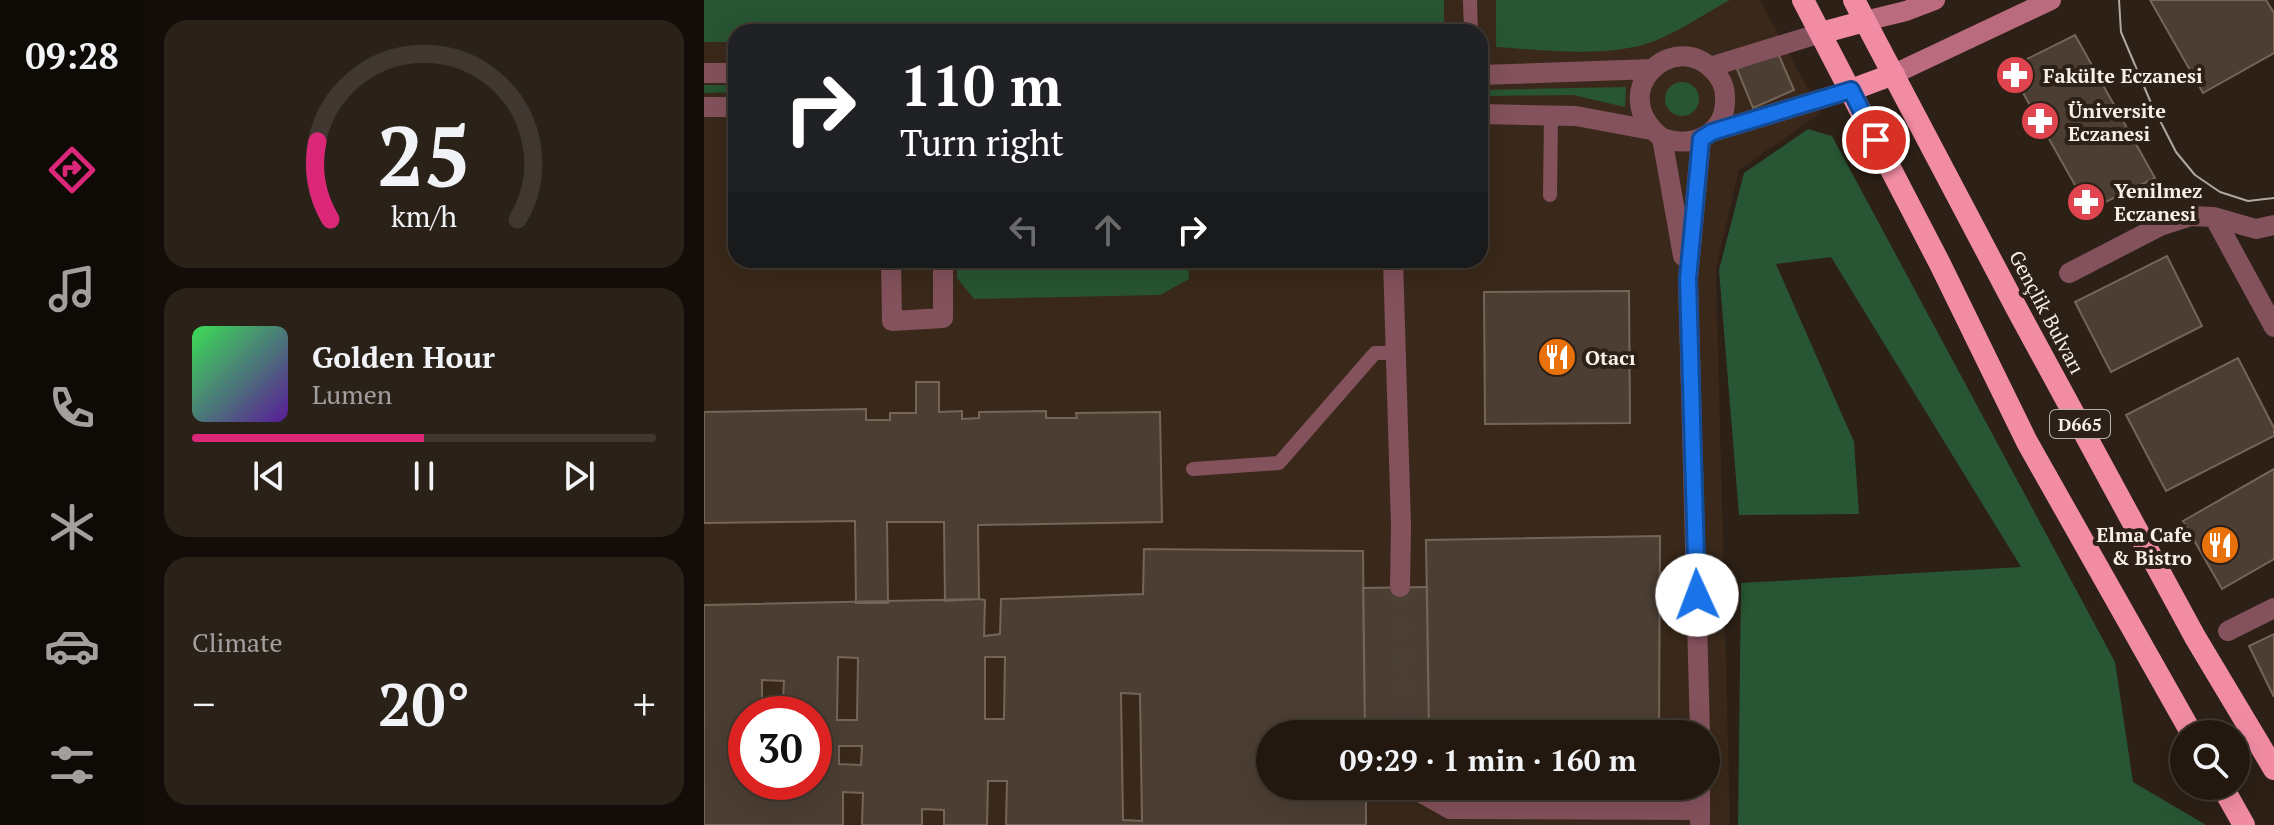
<!DOCTYPE html>
<meta charset="utf-8">
<style>
body{margin:0;font-family:"PT Serif",serif;background:#2a2119;color:#f1f3f6;height:100vh;display:flex;flex-direction:column;font-size:30px;white-space:nowrap}
*{box-sizing:border-box;margin:0}
p{font-size:26px;color:#a2a09f}
.icon{flex:none;width:44px;height:44px;fill:none;stroke:currentColor;stroke-width:2;stroke-linecap:round;stroke-linejoin:round}
.map{position:relative;flex:1;overflow:hidden}
.side{display:flex;flex-direction:column;gap:20px;padding:20px;background:#130d09;width:560px}
.side>*{flex:none}
.hud{position:absolute;left:24px;top:24px;width:760px;height:244px;border-radius:24px;box-shadow:0 8px 32px #0002,0 0 0 2px #3f3730;background:#202124;color:#fff;overflow:hidden}
.fabs{position:absolute;left:1466px;top:720px;display:grid;gap:16px}
.fabs a{display:grid;place-items:center;width:80px;height:80px;border-radius:50%;background:#221810;box-shadow:0 8px 32px #0002,0 0 0 2px #3f3730;font-size:40px}
.speed{position:absolute;left:24px;top:696px;display:flex;gap:16px;font-size:40px;font-weight:700;text-align:center}
.speed>*{display:grid;place-content:center;width:104px;height:104px;border-radius:50%;background:#221810;box-shadow:0 8px 32px #0002,0 0 0 2px #3f3730;line-height:1}
.speed .limit{border:12px solid #d22;background:#fff;color:#111}
.pin{position:absolute;display:grid;place-items:center;width:68px;height:68px;color:#fff;margin:-34px;border:4px solid #fff;border-radius:50%;box-shadow:0 2px 8px #0007}
.me{position:absolute;width:88px;margin:-44px;rotate:358deg;stroke-linejoin:round;filter:drop-shadow(0 0 6px #0008)}
.turn{display:flex;align-items:center;gap:28px;height:168px;padding:0 40px;font-size:36px}
.turn .icon{width:104px;height:104px;stroke-width:2.5}
.turn b{display:block;font-size:56px;line-height:68px}
.lanes{display:flex;align-items:center;height:76px;padding:0 40px;background:#0003;justify-content:center;gap:40px;direction:ltr}
.lanes .off{opacity:.35}
.big{font-size:60px;font-weight:700;line-height:1.1}
.side .tile{flex:1;display:flex;flex-direction:column;justify-content:center;gap:12px;min-width:0;padding:0 28px;border-radius:24px;background:#2a2119}
.side .dial{align-items:center;gap:0}
.dial svg{height:208px;overflow:visible;fill:none;stroke:#3f3730;stroke-width:7;stroke-linecap:round;text-anchor:middle}
.dial text{fill:#f1f3f6;stroke:none}
.song{display:flex;align-items:center;gap:24px}
.cover{width:96px;height:96px;border-radius:12px;background:linear-gradient(135deg,hsl(130 70% 55%),hsl(270 70% 35%))}
.played{height:8px;border-radius:4px;background:linear-gradient(90deg,#db2777 50%,#3f3730 50%)}
.keys{display:flex;justify-content:space-around;direction:ltr}
.heat{display:flex;justify-content:space-between;align-items:center;font-size:44px;direction:ltr}
.trip{position:absolute;left:552px;top:720px;width:464px;height:80px;border-radius:40px;background:#221810;box-shadow:0 8px 32px #0002,0 0 0 2px #3f3730;font-weight:700;line-height:80px;text-align:center}
main{display:flex;flex:1;min-height:0}
.dock{display:flex;flex-direction:column;width:144px;justify-content:space-around;align-items:center;background:#0e0a06;color:#a2a09f}
.dock .icon{width:56px;height:56px}
.dock .selected{color:#db2777}
.dock b{font-size:36px;color:#f1f3f6}
.map>svg:first-child{display:block}
.built{fill:#3a291a;fill-rule:evenodd}
.green{fill:#285533}
.building{fill:#4c3e33;stroke:#746559;stroke-width:2;fill-rule:evenodd}
.lines{fill:none;stroke-linecap:round;stroke-linejoin:round}
.minor-tunnel{stroke:#4b3f36;stroke-width:20;stroke-dasharray:20 10;stroke-linecap:butt}
.service{stroke:#84525d;stroke-width:14}
.minor{stroke:#84525d;stroke-width:20}
.secondary{stroke:#bb6b7e;stroke-width:20}
.trunk{stroke:#f28ca4;stroke-width:22}
.tram{stroke:#b2a79f;stroke-width:2}
.route-casing{stroke:#114b97;stroke-width:20}
.route{stroke:#1a73e8;stroke-width:14}
.labels{text-anchor:middle;dominant-baseline:central;stroke-width:8;stroke-linejoin:round;paint-order:stroke}
.shield{fill:#2d2016;stroke:#bbb1a9;stroke-width:2}
.shield-label{font-size:18px;font-weight:bold;fill:#f8efe8}
.poi-label{font-size:20px;font-weight:bold;fill:#f8efe8;stroke:#2d2016;text-anchor:start}
.street-label{font-size:20px;fill:#f8efe8;stroke:#2d2016}
</style>
<main>
<nav class="dock">
<b>09:28</b>
<svg class="icon selected" aria-label="directions" viewBox="0 0 24 24"><path d="M12 3l9 9-9 9-9-9zM9 14v-3h6M13 9l2 2-2 2"/></svg>
<svg class="icon" aria-label="music" viewBox="0 0 24 24"><path d="M9 18V5l10-2v13"/><circle cx="6" cy="18" r="3"/><circle cx="16" cy="16" r="3"/></svg>
<svg class="icon" aria-label="phone" viewBox="0 0 24 24"><path d="M5 4h4l2 5-3 2q2 4 5 5l2-3 5 2v4C11 20 4 13 5 4z"/></svg>
<svg class="icon" aria-label="climate" viewBox="0 0 24 24"><path d="M12 3v18M4 7l16 10M4 17L20 7"/></svg>
<svg class="icon" aria-label="car" viewBox="0 0 24 24"><path d="M5 17H2v-5l4-1 3-4h7l3 4 3 1v5h-3M9 17h6M6 11h13"/><circle cx="7" cy="17" r="2"/><circle cx="17" cy="17" r="2"/></svg>
<svg class="icon" aria-label="filters" viewBox="0 0 24 24"><path d="M4 7h16M4 17h16"/><circle cx="9" cy="7" r="2"/><circle cx="15" cy="17" r="2"/></svg>
</nav>
<section class="side">
<div class="tile dial"><svg viewBox="0 0 100 80">
<path d="M14 69A42 42 0 1 1 86 69"/>
<path d="M14 69A42 42 0 0 1 9 39" stroke="#db2777"/>
<text x="50" y="56" font-size="32" font-weight="700">25</text>
<text x="50" y="72" font-size="11">km/h</text>
</svg></div>
<div class="tile">
<div class="song"><i class="cover"></i><div><b>Golden Hour</b><p>Lumen</p></div></div>
<div class="played"></div>
<div class="keys"><svg class="icon" aria-label="previous" viewBox="0 0 24 24"><path d="M18 5L8 12l10 7zM5 5v14"/></svg><svg class="icon" aria-label="pause" viewBox="0 0 24 24"><path d="M8 5v14M16 5v14"/></svg><svg class="icon" aria-label="next" viewBox="0 0 24 24"><path d="M6 5l10 7-10 7zM19 5v14"/></svg></div>
</div>
<div class="tile"><p>Climate</p>
<div class="heat"><a>−</a><b class="big">20°</b><a>+</a></div>
</div>
</section>
<div class="map">
<svg width="1570" height="825" viewBox="0 0 1570 825">
<rect width="100%" height="100%" fill="#2d2016"/>
<path class="built" d="M0 0H1056L1117 113 1035 170 1012 268 1026 825H0ZM32 32H776V260H32ZM42 714H110V782H42ZM566 734H1002V786H566Z"/>
<path class="green" d="M0 0H740V32H32V42H0Z
M792 0H1026C996 16 964 40 930 47 885 56 837 50 792 47Z
M961 99a17 17 0 1 1 34 0a17 17 0 1 1-34 0Z
M0 85H32V92L0 93Z
M922 87 921 107 869 95 776 96V90Z
M1104 129 1128 136 1411 662 1429 782 1502 825H1034L1037 583 1317 567 1127 257 1072 264 1150 442 1155 514 1035 515 1015 270 1040 173Z
M253 260H484L485 279 456 295 270 299 253 278Z"/>
<path class="building" d="M1446 0H1562L1570 13V53L1499 93Z
M1371 35 1451 178 1385 210 1305 68Z
M1073 51 1090 90 1049 108 1033 69Z
M1463 256 1498 326 1407 372 1371 302Z
M925 291 926 423 781 424 780 292Z
M1534 358 1570 428V436L1462 491 1422 415Z
M212 382H235V412L258 411V419L275 418V412L342 411V418H373L372 413 456 412 458 522 274 525 275 599 241 601 240 522H183L184 603H152L151 521 0 523V412L162 409V420H186V413H212Z
M1570 469V559L1518 589 1479 521Z
M956 536 955 734H725L722 540Z
M440 549 659 551 661 734H566V786H662V825H302L303 781H284L283 825H240V810L218 809V825H158L159 793 139 792V825H0V605L275 599 281 600 280 636 296 634 297 599 439 594ZM134 657 154 658 153 720H133ZM281 657H301L300 719H281ZM58 680 80 681 79 699H58ZM417 693 436 694 438 821 419 820ZM42 714H110V782H42ZM135 746H158L157 765 135 764Z
M723 587 725 734H661L659 588Z
M1570 634V697L1545 646Z"/>
<g class="lines">
<path class="minor-tunnel" d="M696 587 700 734"/>
<path class="service" d="M766 0 767 32
M846 195 847 115
M489 469 575 463 671 353H691"/>
<path class="minor" d="M1006 67 1117 33
M0 73H32
M776 75 949 69
M0 107H32
M776 114 872 116 947 130
M1008 132 1147 90
M958 138C989 149 1023 134 1021 97 1021 86 1016 77 1009 70 969 28 900 92 958 138L979 256
M1510 217 1570 327
M187 260 188 321 239 318V260
M689 260 697 526 696 587
M1365 273 1456 226 1487 216 1510 217 1552 229 1570 225
M1524 631 1570 608
M996 734 984 279 997 139
M705 786 746 809 996 810
M996 786V825"/>
<path class="secondary" d="M1161 21 1202 11 1231 0
M1190 74 1347 0"/>
<path class="trunk" d="M1099 0 1236 264 1323 442 1488 734
M1150 0 1314 311 1491 637 1570 769
M1117 33 1161 21
M1147 90 1190 74
M1518 786 1540 825"/>
<path class="tram" d="M1415 0 1417 32 1447 103 1472 152 1491 175 1516 192 1544 201 1570 198"/>
</g>
<g class="lines">
<defs>
<path id="route" d="M993 595 984 279 997 139 1008 132 1147 90 1172 140"/>
</defs>
<use href="#route" class="route-casing"/>
<use href="#route" class="route"/>
</g>
<defs>
<symbol id="pharmacy-disc" viewBox="-11 -11 22 22"><circle r="9.5" fill="#e0444e" stroke="#2d2016"/><path d="M-2-6h4v4h4v4h-4v4h-4v-4h-4v-4h4Z" fill="#fff"/></symbol>
<symbol id="restaurant-disc" viewBox="-11 -11 22 22"><circle r="9.5" fill="#e8710a" stroke="#2d2016"/><path d="M-5-6h1v4h1v-4h1v4h1v-4h1v5L-1.5 .5V6h-2V.5L-5-1ZM5-6V6H3V1.5H1.5Q1.5-4 5-6Z" fill="#fff"/></symbol>
</defs>
<g fill-rule="evenodd">
<use href="#pharmacy-disc" x="1289" y="53" width="44" height="44"/>
<use href="#pharmacy-disc" x="1314" y="99" width="44" height="44"/>
<use href="#pharmacy-disc" x="1360" y="180" width="44" height="44"/>
<use href="#restaurant-disc" x="831" y="335" width="44" height="44"/>
<use href="#restaurant-disc" x="1494" y="523" width="44" height="44"/>
</g>
<g class="labels">
<rect class="shield" x="1346" y="410" width="60" height="28" rx="6"/>
<g class="shield-label">
<text x="1376" y="424">D665</text>
</g>
<g class="poi-label">
<text x="1339" y="75">Fakülte Eczanesi</text>
<text x="1364" y="110">Üniversite<tspan x="1364" dy="23">Eczanesi</tspan></text>
<text x="1410" y="190">Yenilmez<tspan x="1410" dy="23">Eczanesi</tspan></text>
<text x="881" y="357">Otacı</text>
<text x="1488" y="534" text-anchor="end">Elma Cafe<tspan x="1488" dy="23">&amp; Bistro</tspan></text>
</g>
<g class="street-label">
<text transform="translate(1343 312) rotate(62)">Gençlik Bulvarı</text>
</g>
</g>
</svg>
<div class="fabs">
<a><svg class="icon" aria-label="search" viewBox="0 0 24 24"><circle cx="10" cy="10" r="6"/><path d="M15 15l6 6"/></svg></a>
</div>
<div class="speed"><div class="limit">30</div></div>
<div class="pin" style="left:1172px;top:140px;background:#d93025"><svg class="icon" aria-label="arrive" viewBox="0 0 24 24"><path d="M6 21V4h12l-3 4 3 4H6"/></svg></div>
<svg class="me" style="left:993px;top:595px" viewBox="-20 -20 40 40"><circle r="19" fill="#fff"/><path d="M0-13L10 11 0 6-10 11z" fill="#1a73e8"/></svg>
<div class="trip">09:29 · 1 min · 160 m</div>
<div class="hud">
<div class="turn"><svg class="icon" aria-label="right" viewBox="0 0 24 24"><path d="M7 20v-9h11M14 6l5 5-5 5"/></svg><div><b>110 m</b>Turn right</div></div>
<div class="lanes"><svg class="icon off" aria-label="left" viewBox="0 0 24 24"><path d="M17 20v-9H6M10 6l-5 5 5 5"/></svg><svg class="icon off" aria-label="ahead" viewBox="0 0 24 24"><path d="M12 20V5M6 11l6-6 6 6"/></svg><svg class="icon" aria-label="right" viewBox="0 0 24 24"><path d="M7 20v-9h11M14 6l5 5-5 5"/></svg></div>
</div>
</div>
</main>
